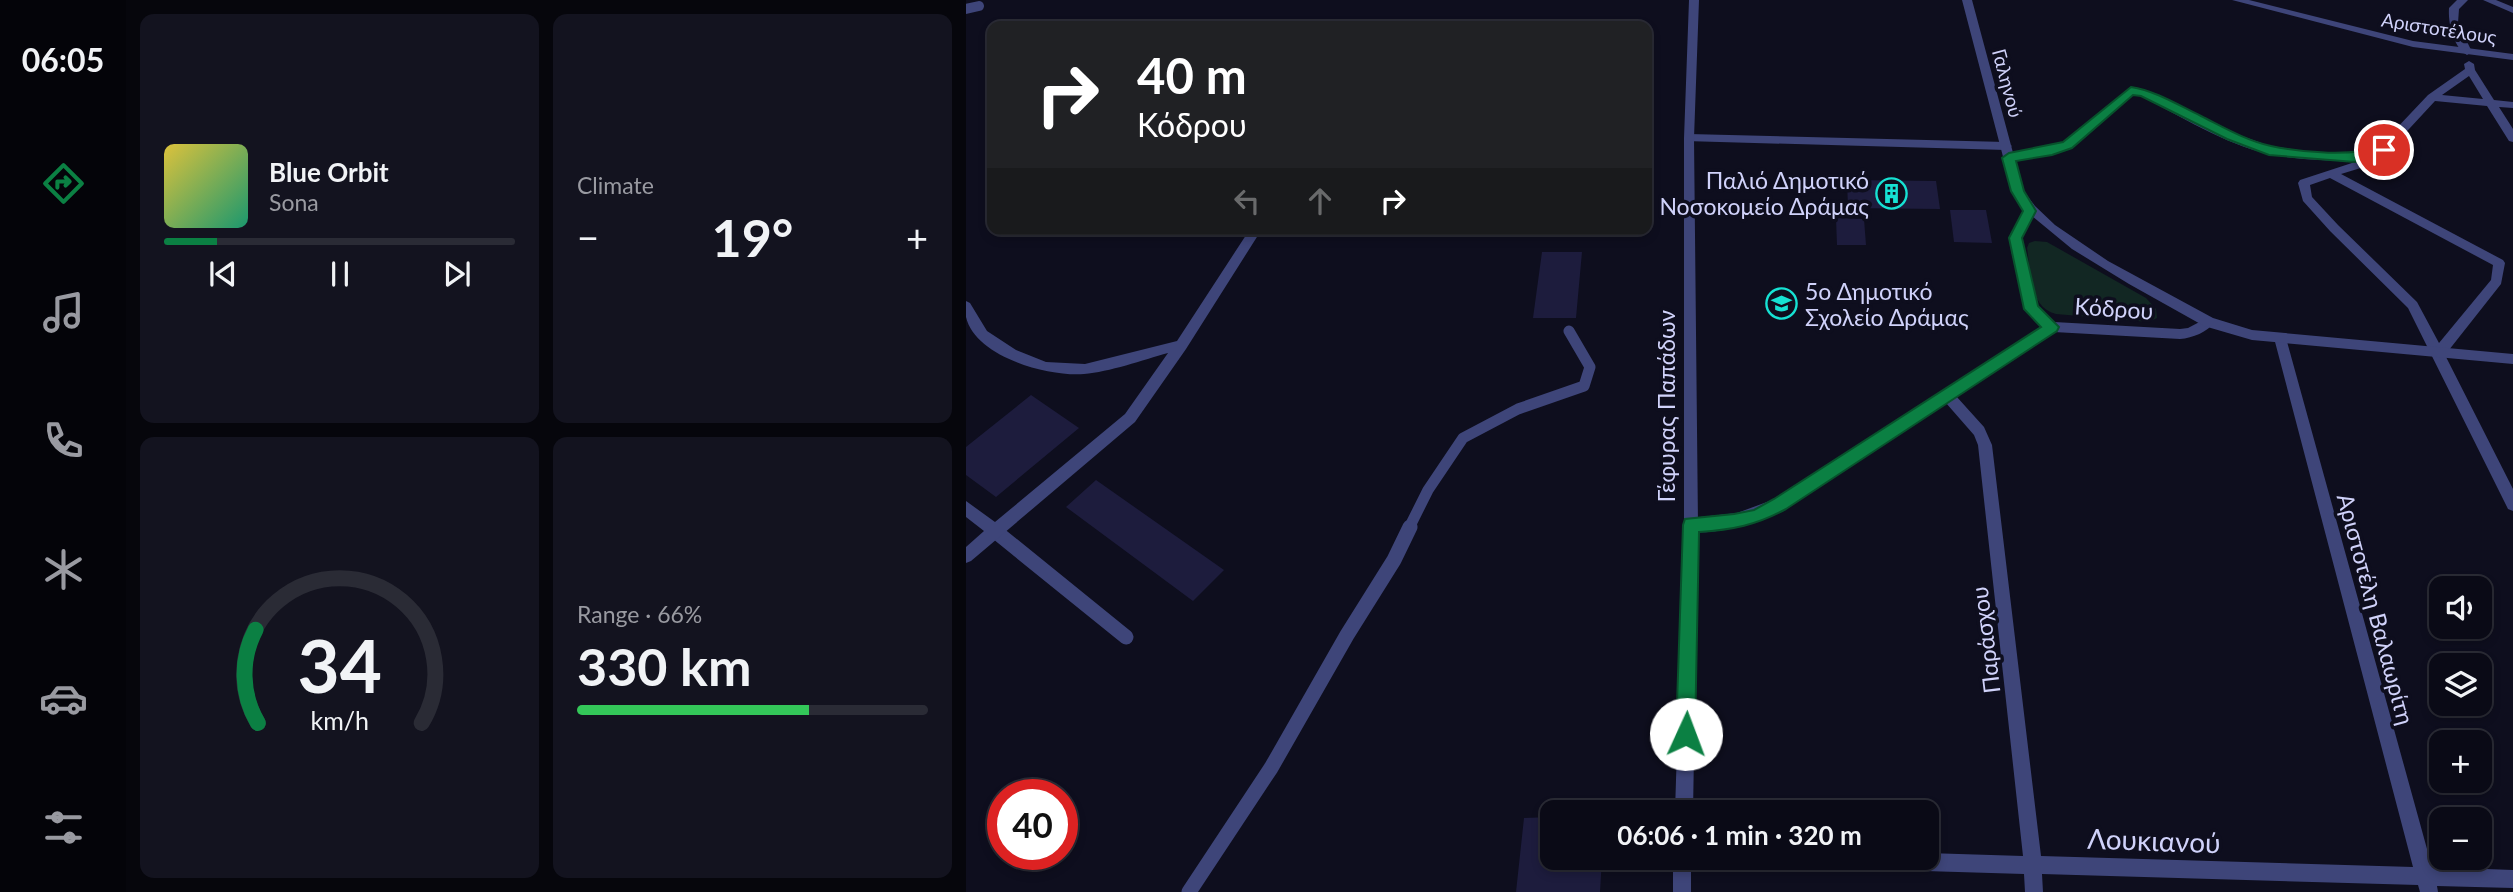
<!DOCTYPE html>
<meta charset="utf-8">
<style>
body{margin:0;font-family:Lato,sans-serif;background:#13131f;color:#f1f3f6;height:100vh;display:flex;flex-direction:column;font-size:26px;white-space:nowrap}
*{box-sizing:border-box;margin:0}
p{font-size:23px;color:#999aa1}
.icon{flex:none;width:38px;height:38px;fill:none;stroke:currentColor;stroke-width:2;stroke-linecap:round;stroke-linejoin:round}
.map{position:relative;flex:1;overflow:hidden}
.details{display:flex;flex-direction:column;gap:14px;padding:14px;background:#06060c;width:840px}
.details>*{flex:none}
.guide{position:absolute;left:21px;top:21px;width:665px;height:214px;border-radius:14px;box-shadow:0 4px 10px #0003,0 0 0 2px #2a2b35;background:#202124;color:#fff;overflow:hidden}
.fabs{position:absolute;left:1463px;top:576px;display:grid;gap:14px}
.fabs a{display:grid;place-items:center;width:63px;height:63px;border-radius:14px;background:#0a0a16;box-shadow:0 4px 10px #0003,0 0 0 2px #2a2b35;font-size:35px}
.speed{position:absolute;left:21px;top:779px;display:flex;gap:14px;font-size:35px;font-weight:700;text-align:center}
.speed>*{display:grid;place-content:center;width:91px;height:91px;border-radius:50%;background:#0a0a16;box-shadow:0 4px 10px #0003,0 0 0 2px #2a2b35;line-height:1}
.speed .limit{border:10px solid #d22;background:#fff;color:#111}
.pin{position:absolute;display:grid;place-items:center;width:60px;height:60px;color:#fff;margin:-30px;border:4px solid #fff;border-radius:50%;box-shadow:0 2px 7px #0007}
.me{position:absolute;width:77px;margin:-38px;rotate:2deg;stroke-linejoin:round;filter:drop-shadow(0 0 5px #0008)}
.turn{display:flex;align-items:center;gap:24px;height:147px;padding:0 35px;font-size:32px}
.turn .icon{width:91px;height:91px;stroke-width:2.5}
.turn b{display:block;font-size:49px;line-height:60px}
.lanes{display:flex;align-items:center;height:66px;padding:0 35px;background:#0003;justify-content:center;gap:35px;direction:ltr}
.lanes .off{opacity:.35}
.big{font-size:52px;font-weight:700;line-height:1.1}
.details .widget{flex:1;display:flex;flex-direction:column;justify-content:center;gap:10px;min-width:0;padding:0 24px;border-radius:14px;background:#13131f}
.details .dial{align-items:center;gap:0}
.dial svg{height:182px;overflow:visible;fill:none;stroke:#2a2b35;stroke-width:7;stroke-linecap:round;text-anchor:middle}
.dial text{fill:#f1f3f6;stroke:none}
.song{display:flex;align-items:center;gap:21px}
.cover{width:84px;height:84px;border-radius:10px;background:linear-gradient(135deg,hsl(50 70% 55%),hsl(160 70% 35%))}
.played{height:7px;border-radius:4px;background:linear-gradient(90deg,#0b8043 15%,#2a2b35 15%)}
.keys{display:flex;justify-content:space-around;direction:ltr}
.heat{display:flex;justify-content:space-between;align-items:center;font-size:38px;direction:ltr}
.charge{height:10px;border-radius:5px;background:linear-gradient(90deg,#34c759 66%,#2a2b35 0)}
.details .tiles{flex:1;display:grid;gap:14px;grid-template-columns:repeat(2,1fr)}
.trip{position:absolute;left:574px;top:800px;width:399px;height:70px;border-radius:14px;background:#0a0a16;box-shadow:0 4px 10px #0003,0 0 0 2px #2a2b35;font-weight:700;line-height:70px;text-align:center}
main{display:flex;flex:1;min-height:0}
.tabs{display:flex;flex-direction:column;width:126px;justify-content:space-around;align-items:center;background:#040409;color:#999aa1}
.tabs .icon{width:49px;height:49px}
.tabs .selected{color:#0b8043}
.tabs b{font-size:32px;color:#f1f3f6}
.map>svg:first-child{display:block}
.green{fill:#122723}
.building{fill:#1d1c3d}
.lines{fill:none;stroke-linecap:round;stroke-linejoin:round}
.service-far2{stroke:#3e4579;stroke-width:10}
.service-far1{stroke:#3e4579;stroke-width:11}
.service{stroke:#3e4579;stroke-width:15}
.pedestrian{fill:#3e4579;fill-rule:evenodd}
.minor{fill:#3e4579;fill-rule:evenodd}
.tertiary{fill:#3e4579;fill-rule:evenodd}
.route{fill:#0b8043;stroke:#07532c;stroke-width:2}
.labels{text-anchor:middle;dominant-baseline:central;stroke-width:7;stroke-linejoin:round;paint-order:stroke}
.far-street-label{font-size:19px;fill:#d0d2fa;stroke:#0e0e1e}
.poi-label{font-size:23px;fill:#d0d2fa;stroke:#0e0e1e;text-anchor:end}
.street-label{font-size:23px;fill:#d0d2fa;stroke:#0e0e1e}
.near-street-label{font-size:28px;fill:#d0d2fa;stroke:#0e0e1e}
</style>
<main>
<nav class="tabs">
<b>06:05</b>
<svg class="icon selected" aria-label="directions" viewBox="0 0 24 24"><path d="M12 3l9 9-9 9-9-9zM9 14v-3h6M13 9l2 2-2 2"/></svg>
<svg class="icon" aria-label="music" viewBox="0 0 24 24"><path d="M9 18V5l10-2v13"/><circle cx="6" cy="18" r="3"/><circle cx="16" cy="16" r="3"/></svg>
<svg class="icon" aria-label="phone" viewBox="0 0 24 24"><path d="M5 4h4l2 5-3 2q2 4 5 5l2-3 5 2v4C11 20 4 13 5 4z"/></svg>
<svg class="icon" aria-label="climate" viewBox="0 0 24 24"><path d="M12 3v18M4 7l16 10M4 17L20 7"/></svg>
<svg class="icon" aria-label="car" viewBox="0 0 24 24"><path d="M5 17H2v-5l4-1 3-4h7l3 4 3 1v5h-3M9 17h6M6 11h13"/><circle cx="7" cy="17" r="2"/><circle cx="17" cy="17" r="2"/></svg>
<svg class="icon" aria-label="filters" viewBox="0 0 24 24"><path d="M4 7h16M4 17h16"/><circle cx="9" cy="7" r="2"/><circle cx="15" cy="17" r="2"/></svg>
</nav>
<section class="details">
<div class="tiles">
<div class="widget">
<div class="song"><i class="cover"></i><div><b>Blue Orbit</b><p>Sona</p></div></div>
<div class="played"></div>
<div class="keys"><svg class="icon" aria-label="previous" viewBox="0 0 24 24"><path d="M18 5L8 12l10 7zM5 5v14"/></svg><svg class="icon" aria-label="pause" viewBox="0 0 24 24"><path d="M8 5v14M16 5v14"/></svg><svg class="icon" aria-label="next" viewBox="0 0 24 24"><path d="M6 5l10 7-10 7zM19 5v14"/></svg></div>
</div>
<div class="widget"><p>Climate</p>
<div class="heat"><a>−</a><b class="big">19°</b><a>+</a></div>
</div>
<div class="widget dial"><svg viewBox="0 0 100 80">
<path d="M14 69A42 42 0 1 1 86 69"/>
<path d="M14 69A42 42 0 0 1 13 28" stroke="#0b8043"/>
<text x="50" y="56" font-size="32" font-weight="700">34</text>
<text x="50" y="72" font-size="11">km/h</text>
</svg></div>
<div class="widget"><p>Range · 66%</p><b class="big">330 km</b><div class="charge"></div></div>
</div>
</section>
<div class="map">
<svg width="1547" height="892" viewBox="0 0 1547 892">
<rect width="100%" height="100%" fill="#0e0e1e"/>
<path class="green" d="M1069 241 1081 242 1180 298 1190 309 1191 318 1183 322 1090 314C1063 307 1065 273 1061 248L1063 243Z"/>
<path class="building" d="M881 180 970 181 974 209 882 208Z
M984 210H1020L1026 243 988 242Z
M870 218 898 219 900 245H871Z
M576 252H616L610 318H567Z
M65 395 113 428 30 497 0 475V447Z
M130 480 258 570 227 601 100 507Z
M586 817V858H636L634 892H550L558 818Z"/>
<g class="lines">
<path class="service-far2" d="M0 9 13 6"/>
<path class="service-far1" d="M443 528 462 490 497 438 552 409 618 386 624 367 603 331"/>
<path class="service" d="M29 531 160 637
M223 892 305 768 381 635 428 560 444 527"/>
<path class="pedestrian" d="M1491 0H1502L1493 9 1492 23 1506 52 1501 55C1487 47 1482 23 1483 8Z"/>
<path class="minor" d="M1266 0H1283L1447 41 1547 54V60L1447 47Z
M1517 0H1530L1547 7V13Z
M1503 61 1508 64 1509 70 1528 100 1547 102V108L1533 107 1547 129V142L1543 141 1521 106 1469 101 1418 156 1401 160 1398 167 1375 174 1537 260 1539 263 1535 284 1479 355 1547 489V511L1542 509 1442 308 1364 231 1337 201 1332 183 1334 180 1389 162C1361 160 1331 160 1303 154 1258 144 1215 116 1174 96L1167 95 1106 148 1086 155 1043 162 1037 158 1043 154 1084 148 1098 142 1165 88 1181 91 1270 134 1304 146 1346 152 1396 154 1410 150 1462 95 1499 69 1498 64ZM1503 76 1517 99 1476 95ZM1364 178 1527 265 1525 280 1473 343 1451 302 1372 225 1346 197 1344 185Z
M723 134 1040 142 1046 146 1040 150 719 141V135Z
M1064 207 1070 211 1056 235 1057 250 1071 307 1088 322 1214 329 1222 328 1243 317 1249 322C1241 332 1227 338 1214 339L1088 332 990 396 1018 427 1026 445 1075 856 1447 867 1308 338 1314 333 1320 338 1466 867 1547 870V888L1471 886 1472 892H1454L1452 885 1076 874 1077 892H1059L1058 874 826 867 820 864 817 858H961V853L1057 856 1012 445 1008 435 980 403 808 514C787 523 742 538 720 530L718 525 720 520 725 518 771 513 809 499 1076 326 1059 309 1045 250 1044 235 1060 208Z
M284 229H296L220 349 169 422 5 561 0 563V547L18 531 0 517V501L29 522 159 414 202 353C177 360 143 372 118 374 83 377 9 357 0 317 0 313 0 306 0 301L4 303 21 331 50 350 80 362 119 364 211 341Z"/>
<path class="tertiary" d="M723 0H733L728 138 732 525 727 812H709L718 525V138Z
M996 0H1006L1057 190 1069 206 1089 225 1142 261 1247 318 1286 330 1547 354V364L1286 340 1238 326 1163 284 1106 249 1061 212 1046 191Z
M707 858H725V892H707Z"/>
</g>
<path class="route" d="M1165 87C1190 91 1212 105 1235 116 1257 127 1281 141 1305 146 1339 153 1386 157 1418 146L1424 150 1414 158 1389 162 1303 155 1261 139 1175 96 1167 95 1106 148 1086 155 1050 161 1058 191 1070 211 1056 238 1072 306 1093 327 1091 331 820 509C791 525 766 530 733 532L729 734 726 740 720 743 713 740 710 734 717 525 719 519 768 514 788 510 808 499 1075 327 1058 309 1043 238 1057 211 1045 191 1036 158 1043 153 1097 142Z"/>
<defs>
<symbol id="building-ring" viewBox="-11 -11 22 22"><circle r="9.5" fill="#0e0e1e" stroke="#16e1d3" stroke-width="1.5"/><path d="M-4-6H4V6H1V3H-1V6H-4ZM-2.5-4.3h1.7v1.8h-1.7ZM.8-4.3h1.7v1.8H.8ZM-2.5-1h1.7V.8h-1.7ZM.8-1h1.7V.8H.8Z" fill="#16e1d3"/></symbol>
<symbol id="school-ring" viewBox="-11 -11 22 22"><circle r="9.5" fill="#0e0e1e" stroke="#16e1d3" stroke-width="1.5"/><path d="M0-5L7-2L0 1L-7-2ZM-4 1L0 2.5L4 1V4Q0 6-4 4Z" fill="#16e1d3"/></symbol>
</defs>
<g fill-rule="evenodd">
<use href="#building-ring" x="908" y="176" width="35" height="35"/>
<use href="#school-ring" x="798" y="286" width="35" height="35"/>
</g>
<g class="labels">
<g class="far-street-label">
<text transform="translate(1473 28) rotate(9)">Αριστοτέλους</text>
<text transform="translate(1042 83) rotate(75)">Γαληνού</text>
</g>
<g class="poi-label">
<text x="903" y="180">Παλιό Δημοτικό<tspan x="903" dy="26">Νοσοκομείο Δράμας</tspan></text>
<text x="839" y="291" text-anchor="start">5ο Δημοτικό<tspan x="839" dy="26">Σχολείο Δράμας</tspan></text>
</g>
<g class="street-label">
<text transform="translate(1148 308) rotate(4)">Κόδρου</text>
<text transform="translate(700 406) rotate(-90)">Γέφυρας Παπάδων</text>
<text transform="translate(1410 609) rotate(75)">Αριστοτέλη Βαλαωρίτη</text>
<text transform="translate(1019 640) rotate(-97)">Παράσχου</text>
</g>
<g class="near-street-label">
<text transform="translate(1188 840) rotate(2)">Λουκιανού</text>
</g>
</g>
</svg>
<div class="fabs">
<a><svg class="icon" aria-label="sound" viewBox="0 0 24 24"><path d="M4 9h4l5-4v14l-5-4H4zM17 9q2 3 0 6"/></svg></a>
<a><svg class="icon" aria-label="layers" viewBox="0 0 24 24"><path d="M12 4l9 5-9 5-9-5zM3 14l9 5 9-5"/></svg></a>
<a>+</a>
<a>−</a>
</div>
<div class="speed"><div class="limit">40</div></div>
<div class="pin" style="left:1418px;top:150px;background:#d93025"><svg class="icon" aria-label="arrive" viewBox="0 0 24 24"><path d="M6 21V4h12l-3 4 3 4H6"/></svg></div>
<svg class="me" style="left:720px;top:734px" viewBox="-20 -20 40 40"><circle r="19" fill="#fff"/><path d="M0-13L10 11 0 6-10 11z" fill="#0b8043"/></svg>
<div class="trip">06:06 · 1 min · 320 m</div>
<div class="guide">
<div class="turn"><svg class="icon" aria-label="right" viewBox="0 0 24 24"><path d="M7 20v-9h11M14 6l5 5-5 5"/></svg><div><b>40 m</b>Κόδρου</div></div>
<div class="lanes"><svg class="icon off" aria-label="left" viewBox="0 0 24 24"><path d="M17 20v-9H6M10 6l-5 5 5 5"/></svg><svg class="icon off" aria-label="ahead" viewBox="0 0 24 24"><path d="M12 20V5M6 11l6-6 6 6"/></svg><svg class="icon" aria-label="right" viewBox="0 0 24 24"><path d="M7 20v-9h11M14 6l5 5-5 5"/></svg></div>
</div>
</div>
</main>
